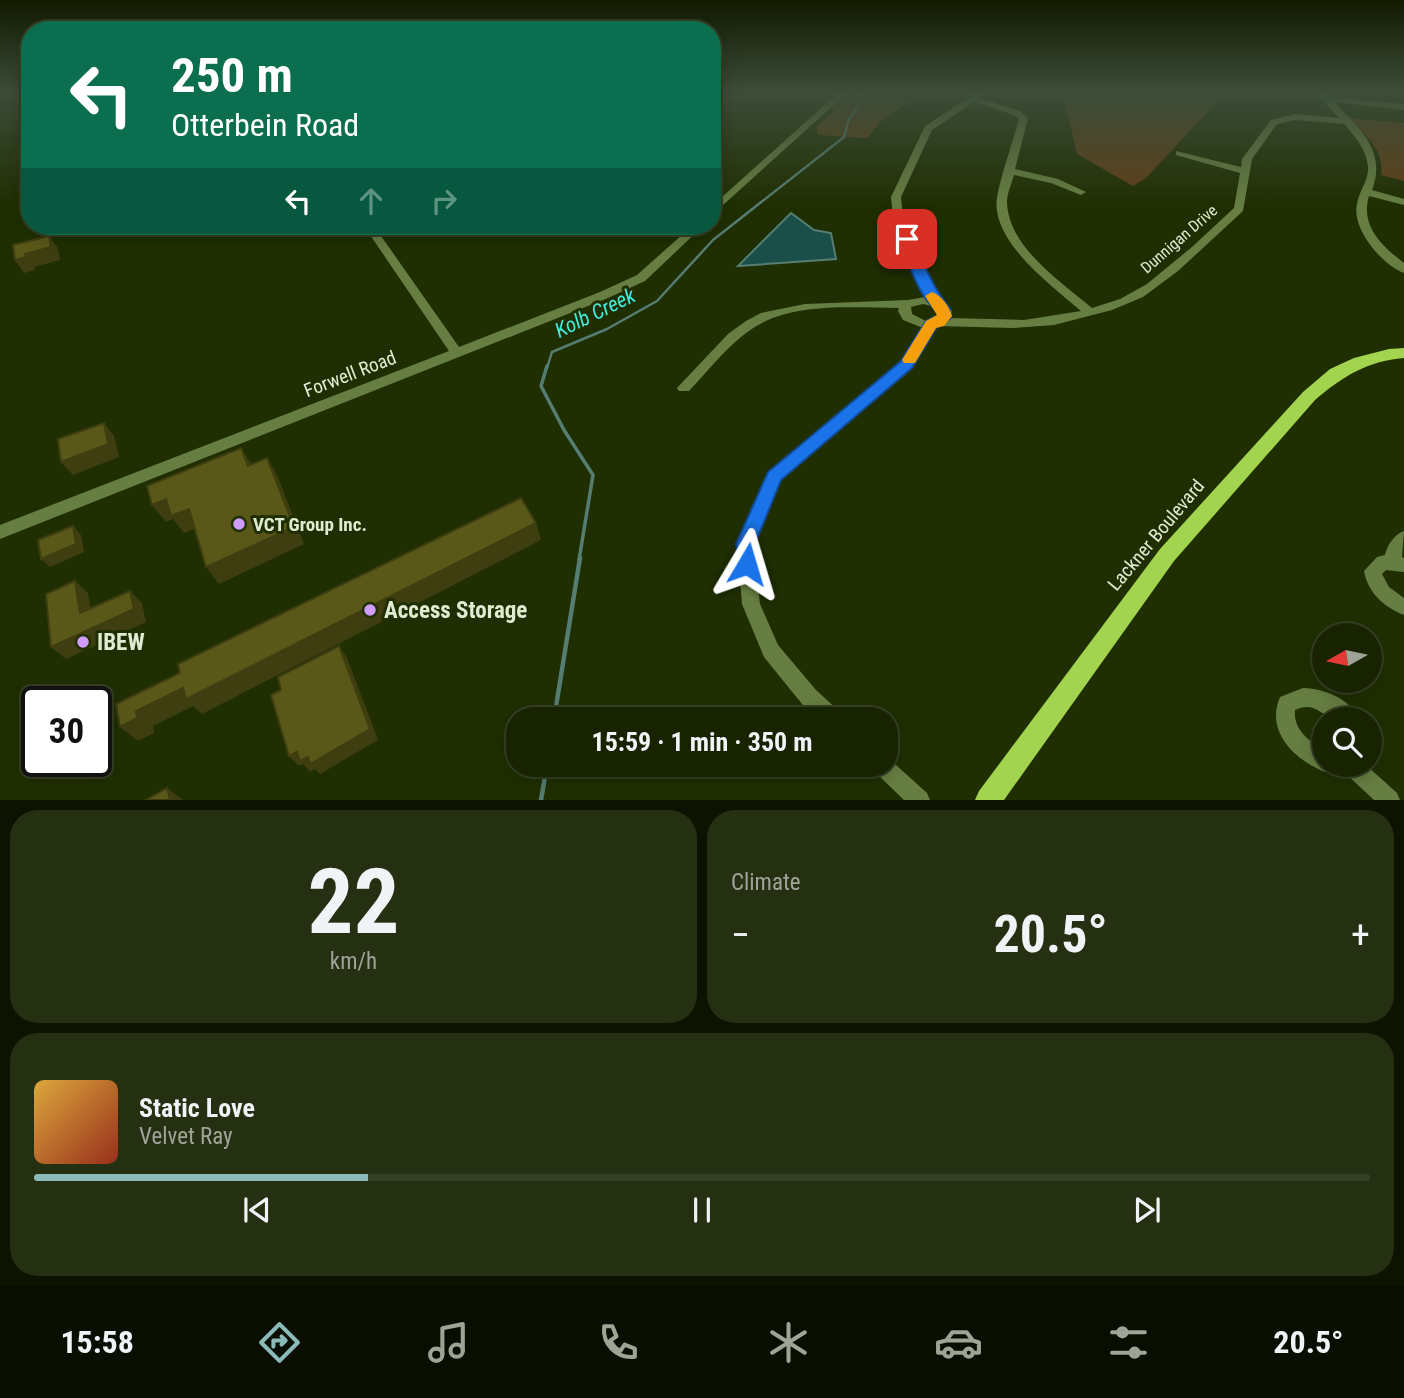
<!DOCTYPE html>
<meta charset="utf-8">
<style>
body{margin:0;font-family:"Roboto Condensed",sans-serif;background:#252f11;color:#f1f3f6;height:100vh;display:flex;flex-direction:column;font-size:26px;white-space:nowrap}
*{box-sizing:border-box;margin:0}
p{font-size:23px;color:#9fa499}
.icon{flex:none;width:38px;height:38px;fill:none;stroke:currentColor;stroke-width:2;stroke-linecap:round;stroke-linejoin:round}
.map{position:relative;height:800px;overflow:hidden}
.details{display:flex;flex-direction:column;gap:10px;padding:10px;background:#0d1301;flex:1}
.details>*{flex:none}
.hud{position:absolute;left:21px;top:21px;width:700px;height:214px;border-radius:28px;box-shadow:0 4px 18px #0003,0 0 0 2px #364024;background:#0b6e4f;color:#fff;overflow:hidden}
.needle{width:46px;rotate:261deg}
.buttons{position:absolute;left:1312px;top:623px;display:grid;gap:14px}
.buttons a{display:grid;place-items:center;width:70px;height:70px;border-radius:50%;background:#182302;box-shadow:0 4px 18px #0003,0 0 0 2px #364024;font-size:35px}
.speed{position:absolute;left:21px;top:686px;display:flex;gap:14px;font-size:35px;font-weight:700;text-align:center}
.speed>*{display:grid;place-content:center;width:91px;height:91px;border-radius:50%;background:#182302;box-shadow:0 4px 18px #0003,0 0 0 2px #364024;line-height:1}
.speed .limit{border:4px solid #111;border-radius:10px;background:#fff;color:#111}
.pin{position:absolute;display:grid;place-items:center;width:60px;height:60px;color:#fff;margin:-30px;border-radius:14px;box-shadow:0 4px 10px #0006}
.me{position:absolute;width:77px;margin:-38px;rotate:7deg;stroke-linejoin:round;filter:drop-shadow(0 0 5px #0008)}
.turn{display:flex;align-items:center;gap:24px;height:147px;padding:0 35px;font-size:32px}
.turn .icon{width:91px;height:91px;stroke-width:2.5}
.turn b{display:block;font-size:49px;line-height:60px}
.lanes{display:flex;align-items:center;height:66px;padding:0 35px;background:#0003;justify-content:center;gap:35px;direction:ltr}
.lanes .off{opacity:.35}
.big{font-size:52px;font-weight:700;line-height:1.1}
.details .widget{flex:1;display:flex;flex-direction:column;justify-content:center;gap:10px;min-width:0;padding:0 24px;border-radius:28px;background:#252f11}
.details .dial{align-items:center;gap:0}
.dial b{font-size:91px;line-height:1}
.song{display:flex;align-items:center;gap:21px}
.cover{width:84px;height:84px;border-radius:10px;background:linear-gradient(135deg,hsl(40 70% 55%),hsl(10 70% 35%))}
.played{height:7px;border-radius:4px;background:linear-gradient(90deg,#8bbbb9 25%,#364024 25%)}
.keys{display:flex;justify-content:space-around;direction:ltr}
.heat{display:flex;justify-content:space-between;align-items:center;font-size:38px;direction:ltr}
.details .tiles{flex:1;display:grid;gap:10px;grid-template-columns:1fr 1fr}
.widget:last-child{grid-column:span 2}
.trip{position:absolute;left:506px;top:707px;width:392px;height:70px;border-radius:28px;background:#182302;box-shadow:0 4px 18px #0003,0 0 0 2px #364024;font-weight:700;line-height:70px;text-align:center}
.menu{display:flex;height:112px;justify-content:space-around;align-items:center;background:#0a0e01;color:#9fa499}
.menu .icon{width:49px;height:49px}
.menu .current{color:#8bbbb9}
.menu b{font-size:32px;color:#f1f3f6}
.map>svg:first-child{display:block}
.green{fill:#603f18}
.water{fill:#194e49;stroke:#557d72;stroke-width:2}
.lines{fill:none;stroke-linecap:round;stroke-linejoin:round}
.stream-far2{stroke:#557d72;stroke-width:2.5}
.stream-far1{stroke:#557d72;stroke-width:3.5}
.stream{stroke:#557d72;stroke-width:4.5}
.minor{fill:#667e42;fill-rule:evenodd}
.major{fill:#a2d44f;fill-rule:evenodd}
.shaded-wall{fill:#3f3e11}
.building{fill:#5a5818;stroke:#3f3e11;stroke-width:2}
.route{fill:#1a73e8;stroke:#114b97;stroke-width:2}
.slow{fill:#f59e0b}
.poi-dot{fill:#d09dff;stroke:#202f02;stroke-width:2.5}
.labels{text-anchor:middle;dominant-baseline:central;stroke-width:6;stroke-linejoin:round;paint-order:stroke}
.far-street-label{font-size:16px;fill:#e0ebd2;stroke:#202f02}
.street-label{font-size:19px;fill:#e0ebd2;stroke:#202f02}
.poi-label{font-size:19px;font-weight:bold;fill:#e0ebd2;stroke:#202f02;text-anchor:start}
.water-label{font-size:21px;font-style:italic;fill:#41ebde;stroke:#202f02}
.near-poi-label{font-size:23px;font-weight:bold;fill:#e0ebd2;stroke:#202f02;text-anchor:start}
</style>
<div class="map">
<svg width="1404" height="800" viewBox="0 0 1404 800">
<rect width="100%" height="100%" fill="#202f02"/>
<path class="green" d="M833 93H922L882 120 867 138 818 135 816 127 833 112Z
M1085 93H1225L1146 178 1133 186 1077 154 1064 98Z
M1348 118 1404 123V181L1381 175C1385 149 1365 135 1348 118Z"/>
<path class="water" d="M791 213 814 230 831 233 836 259 738 266Z"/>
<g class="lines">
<path class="stream-far2" d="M547 368 552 352 607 329 657 301 713 240 844 137 849 119 863 98V93"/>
<path class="stream-far1" d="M547 366 541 386 564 430 593 475 579 560"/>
<path class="stream" d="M554 719 580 558
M541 800 547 765"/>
<path class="minor" d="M838 93H847L712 215V206Z
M976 93 984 94 979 98 1020 111 1028 118 1015 169 1058 179 1086 192 1081 195 1051 183 1014 175C1012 183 1007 193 1007 201 1007 246 1061 282 1092 308L1120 299 1147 284 1192 247 1234 208 1240 173 1176 155V151L1241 167 1242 159 1271 120 1295 114 1339 118 1316 93H1324L1328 97 1404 104V110L1334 102C1360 129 1387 151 1372 190L1404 199V205L1369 196C1360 226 1382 246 1404 263V273C1382 265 1351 228 1357 204 1359 191 1369 180 1368 167 1367 150 1354 135 1344 124L1295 120 1277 124 1252 159 1243 211 1178 271 1143 297 1112 310 1054 325 1013 328 937 326 912 367 780 480 753 544 760 604 778 645 816 690 840 712 843 719H819L802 704 764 657 742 604 737 544 769 472 902 361 923 328 903 320 898 311 899 308C850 308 787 301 746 333 724 350 707 372 689 391H679L677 388 728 334 746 321 761 313 805 304 908 300 925 297 893 218 891 197 925 126ZM974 102 1014 115 1019 119C1012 145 1002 171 997 197 990 241 1052 286 1081 311L1024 320 950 318V311L940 301 929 281 903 218 901 197 932 130ZM923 304 932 306 939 314 938 317 926 321 912 314 911 307Z
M364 226H374L459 347 600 292 637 275 692 226H703L645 281 608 298 0 539V525L449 351Z
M1404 531 1402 557 1404 558V572L1386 570 1382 574 1389 587 1404 598V615C1384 607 1368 593 1364 571L1377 557 1385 555C1387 545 1395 534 1404 531Z
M1303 688C1323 688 1351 699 1359 719 1352 719 1341 721 1334 719 1320 714 1313 701 1295 710 1293 730 1309 741 1325 751V765H1334L1332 769 1325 772C1295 760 1265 732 1280 697Z
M886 756 927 793 930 800H904L875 772 872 765H886Z
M1341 765H1366L1397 793 1400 800H1374L1344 772Z"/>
<path class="major" d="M1404 348V358C1367 361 1342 377 1315 400L1174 561 1004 800H975L979 791 1160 549 1303 392 1330 369 1354 358 1389 349Z"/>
</g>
<path class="shaded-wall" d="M49 236 58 248 60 260 34 267 35 270 24 273 15 260 25 254Z
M104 423 114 436 119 457 73 475 61 462Z
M241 448 252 465 248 466Z
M267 458 277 475 304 544 219 584 206 567Z
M166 499 189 509 202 526 184 533 173 519 166 522 152 505Z
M536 523 541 540 202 714 193 706 153 726 154 733 138 741 120 727 136 711 183 688Z
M73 526 81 535 84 552 50 567 41 559Z
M75 581 88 593 93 626 80 613Z
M130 591 142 603 146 622 66 659 51 647Z
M339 646 347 658 378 740 320 774 315 769 310 772 303 764 299 766 289 756 297 752 308 757Z
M167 788 183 800H170Z"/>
<path class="building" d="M49 236 51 247 25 254 26 257 15 260 13 245Z
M104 423 108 444 61 462 58 439Z
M241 448 248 466 267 458 294 527 206 567 189 509 171 516 166 499 152 505 147 486Z
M521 498 536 523 186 699 183 688 136 711 137 718 120 727 116 704 180 673 178 664Z
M73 526 76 544 41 559 38 540Z
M75 581 80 613 130 591 134 609 51 647 46 594Z
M339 646 370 729 310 764 308 757 300 761 297 752 289 756 271 695 281 690 278 677Z
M167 788 170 800H146Z"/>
<linearGradient id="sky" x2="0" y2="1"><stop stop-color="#121a01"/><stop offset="0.45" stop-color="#3c4d39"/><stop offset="1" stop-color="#3c4d39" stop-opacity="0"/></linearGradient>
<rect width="1404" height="205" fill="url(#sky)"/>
<path class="route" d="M907 235 913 239C924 265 933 288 951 310V318L936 328 912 368 781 480 755 544 757 564 754 570 747 572 740 570 736 544 768 472 901 361 926 321 937 316V311C917 295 909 263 900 239Z"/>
<path class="slow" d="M932 292C941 295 950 307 952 316L944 326 936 328 915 363H904L902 360 926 321 937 315 925 296Z"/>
<g class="poi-dot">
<circle cx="239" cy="524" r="7"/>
<circle cx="370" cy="610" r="7"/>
<circle cx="83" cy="642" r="7"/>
</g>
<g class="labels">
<g class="far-street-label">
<text transform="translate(1179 239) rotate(-41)">Dunnigan Drive</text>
</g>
<g class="street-label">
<text transform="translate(350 374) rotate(-21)">Forwell Road</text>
<text transform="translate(1156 535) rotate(-50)">Lackner Boulevard</text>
</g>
<g class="poi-label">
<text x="253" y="524">VCT Group Inc.</text>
</g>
<g class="water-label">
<text transform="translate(595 313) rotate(-26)">Kolb Creek</text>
</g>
<g class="near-poi-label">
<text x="384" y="610">Access Storage</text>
<text x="97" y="642">IBEW</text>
</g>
</g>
</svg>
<div class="buttons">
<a><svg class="needle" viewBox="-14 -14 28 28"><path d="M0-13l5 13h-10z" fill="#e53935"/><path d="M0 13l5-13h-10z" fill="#9fa499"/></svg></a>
<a><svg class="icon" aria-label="search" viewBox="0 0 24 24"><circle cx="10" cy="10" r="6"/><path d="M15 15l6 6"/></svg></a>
</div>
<div class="speed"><div class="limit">30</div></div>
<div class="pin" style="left:907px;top:239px;background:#d93025"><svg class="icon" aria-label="arrive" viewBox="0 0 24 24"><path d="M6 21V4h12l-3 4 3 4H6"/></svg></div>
<svg class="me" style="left:747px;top:564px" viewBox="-20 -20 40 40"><path d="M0-17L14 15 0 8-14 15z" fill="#1a73e8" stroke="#fff" stroke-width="4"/></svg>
<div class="trip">15:59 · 1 min · 350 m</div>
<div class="hud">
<div class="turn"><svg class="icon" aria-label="left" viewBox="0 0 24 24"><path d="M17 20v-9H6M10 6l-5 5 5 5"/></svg><div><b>250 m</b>Otterbein Road</div></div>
<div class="lanes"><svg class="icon" aria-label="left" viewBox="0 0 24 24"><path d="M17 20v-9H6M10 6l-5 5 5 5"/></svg><svg class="icon off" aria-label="ahead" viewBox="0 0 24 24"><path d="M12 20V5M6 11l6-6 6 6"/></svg><svg class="icon off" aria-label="right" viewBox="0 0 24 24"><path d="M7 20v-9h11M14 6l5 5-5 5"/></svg></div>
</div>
</div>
<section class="details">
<div class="tiles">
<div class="widget dial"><b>22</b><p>km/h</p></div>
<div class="widget"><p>Climate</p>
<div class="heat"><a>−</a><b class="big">20.5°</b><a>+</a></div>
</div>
<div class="widget">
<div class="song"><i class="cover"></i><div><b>Static Love</b><p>Velvet Ray</p></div></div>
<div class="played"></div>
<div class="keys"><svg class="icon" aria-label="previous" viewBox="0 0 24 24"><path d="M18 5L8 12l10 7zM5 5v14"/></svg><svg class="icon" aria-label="pause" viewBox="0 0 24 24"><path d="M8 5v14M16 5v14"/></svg><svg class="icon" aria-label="next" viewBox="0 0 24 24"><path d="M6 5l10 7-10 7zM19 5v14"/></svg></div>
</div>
</div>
</section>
<nav class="menu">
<b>15:58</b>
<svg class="icon current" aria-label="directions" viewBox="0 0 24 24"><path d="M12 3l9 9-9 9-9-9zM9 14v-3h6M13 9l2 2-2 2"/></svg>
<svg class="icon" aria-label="music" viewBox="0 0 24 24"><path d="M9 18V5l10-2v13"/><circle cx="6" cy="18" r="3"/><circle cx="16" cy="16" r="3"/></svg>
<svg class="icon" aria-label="phone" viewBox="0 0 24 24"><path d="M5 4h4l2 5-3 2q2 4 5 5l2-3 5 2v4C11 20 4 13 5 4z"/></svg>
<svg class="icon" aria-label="climate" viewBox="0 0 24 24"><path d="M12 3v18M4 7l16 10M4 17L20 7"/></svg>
<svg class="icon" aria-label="car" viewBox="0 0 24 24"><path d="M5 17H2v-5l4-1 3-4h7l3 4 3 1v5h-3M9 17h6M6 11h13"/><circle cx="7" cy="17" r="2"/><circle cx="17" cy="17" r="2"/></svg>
<svg class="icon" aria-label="filters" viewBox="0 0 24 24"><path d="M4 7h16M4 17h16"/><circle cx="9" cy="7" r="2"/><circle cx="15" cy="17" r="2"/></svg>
<b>20.5°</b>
</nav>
